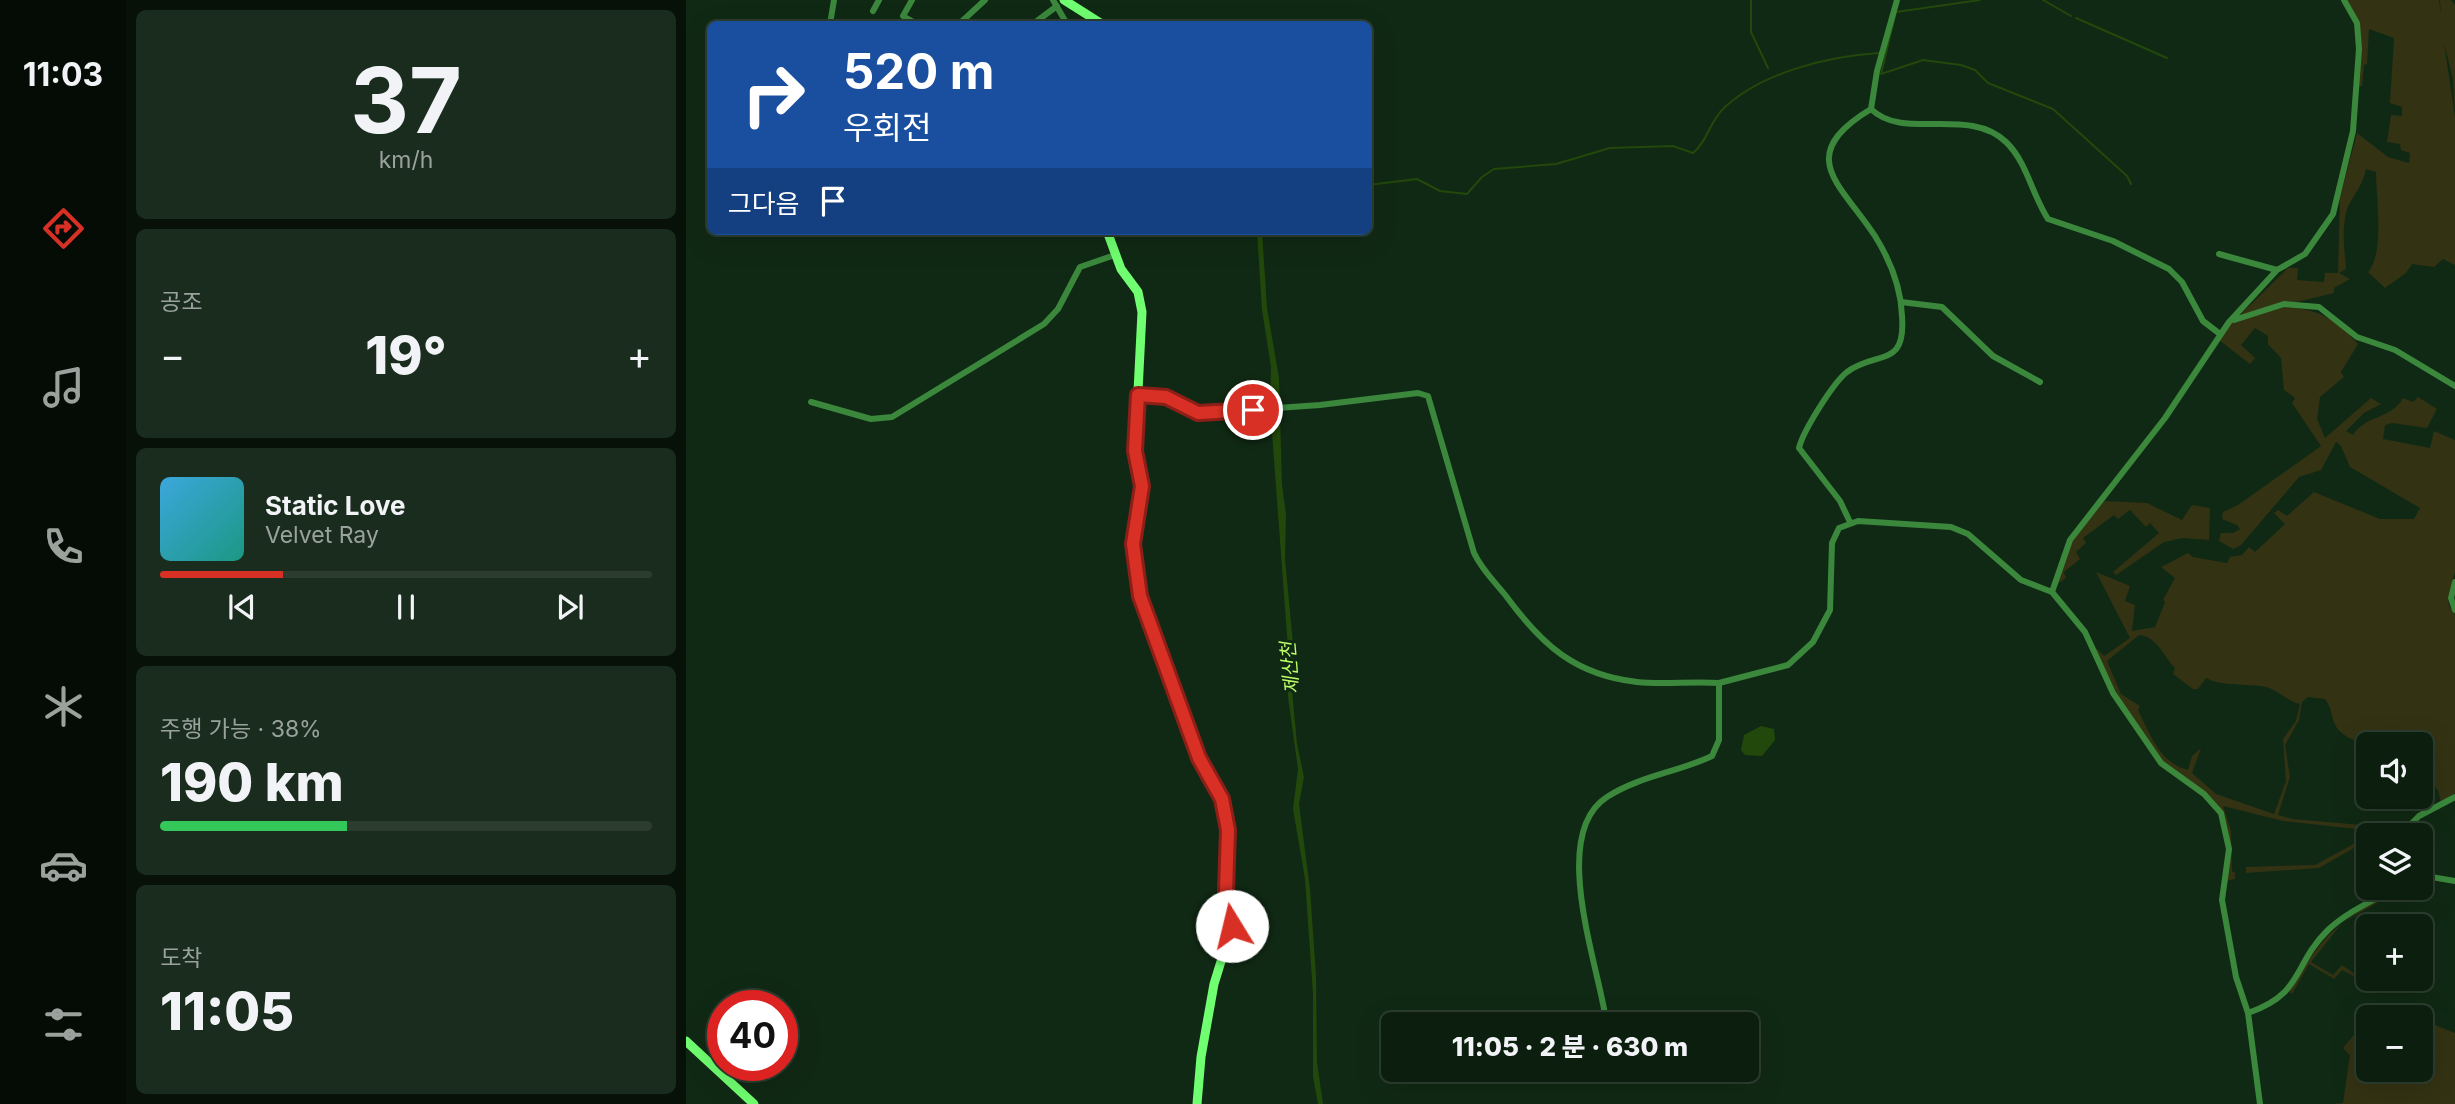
<!DOCTYPE html>
<html lang="ko">
<meta charset="utf-8">
<style>
body{margin:0;font-family:Inter,"Noto Sans KR",sans-serif;background:#1a2c1d;color:#f1f3f6;height:100vh;display:flex;flex-direction:column;font-size:26px;white-space:nowrap}
*{box-sizing:border-box;margin:0}
p{font-size:23px;color:#9aa29e}
.icon{flex:none;width:38px;height:38px;fill:none;stroke:currentColor;stroke-width:2;stroke-linecap:round;stroke-linejoin:round}
.map{position:relative;flex:1;overflow:hidden}
.drawer{display:flex;flex-direction:column;gap:10px;padding:10px;background:#071108;width:560px}
.drawer>*{flex:none}
.hud{position:absolute;left:21px;top:21px;width:665px;height:214px;border-radius:10px;box-shadow:0 7px 28px #0002,0 0 0 2px #2c3d2f;background:#1a4fa0;color:#fff;overflow:hidden}
.tools{position:absolute;left:1670px;top:732px;display:grid;gap:14px}
.tools a{display:grid;place-items:center;width:77px;height:77px;border-radius:10px;background:#0c1f0f;box-shadow:0 7px 28px #0002,0 0 0 2px #2c3d2f;font-size:35px}
.speed{position:absolute;left:21px;top:990px;display:flex;gap:14px;font-size:35px;font-weight:700;text-align:center}
.speed>*{display:grid;place-content:center;width:91px;height:91px;border-radius:50%;background:#0c1f0f;box-shadow:0 7px 28px #0002,0 0 0 2px #2c3d2f;line-height:1}
.speed .limit{border:10px solid #d22;background:#fff;color:#111}
.pin{position:absolute;display:grid;place-items:center;width:60px;height:60px;color:#fff;margin:-30px;border:4px solid #fff;border-radius:50%;box-shadow:0 2px 7px #0007}
.me{position:absolute;width:77px;margin:-38px;rotate:351deg;stroke-linejoin:round;filter:drop-shadow(0 0 5px #0008)}
.turn{display:flex;align-items:center;gap:24px;height:147px;padding:0 21px;font-size:32px}
.turn .icon{width:91px;height:91px;stroke-width:2.5}
.turn b{display:block;font-size:49px;line-height:60px}
.then{display:flex;align-items:center;height:66px;padding:0 21px;background:#0003;gap:14px;font-size:26px}
.big{font-size:52px;font-weight:800;line-height:1.1}
.drawer .card{flex:1;display:flex;flex-direction:column;justify-content:center;gap:10px;min-width:0;padding:0 24px;border-radius:10px;background:#1a2c1d}
.drawer .dial{align-items:center;gap:0}
.dial b{font-size:91px;line-height:1}
.song{display:flex;align-items:center;gap:21px}
.cover{width:84px;height:84px;border-radius:10px;background:linear-gradient(135deg,hsl(200 70% 55%),hsl(170 70% 35%))}
.played{height:7px;border-radius:4px;background:linear-gradient(90deg,#d93025 25%,#2c3d2f 25%)}
.keys{display:flex;justify-content:space-around;direction:ltr}
.heat{display:flex;justify-content:space-between;align-items:center;font-size:38px;direction:ltr}
.charge{height:10px;border-radius:5px;background:linear-gradient(90deg,#34c759 38%,#2c3d2f 0)}
.trip{position:absolute;left:695px;top:1012px;width:378px;height:70px;border-radius:10px;background:#0c1f0f;box-shadow:0 7px 28px #0002,0 0 0 2px #2c3d2f;font-weight:800;line-height:70px;text-align:center}
main{display:flex;flex:1;min-height:0}
.dock{display:flex;flex-direction:column;width:126px;justify-content:space-around;align-items:center;background:#050c06;color:#9aa29e}
.dock .icon{width:49px;height:49px}
.dock .current{color:#d93025}
.dock b{font-size:32px;color:#f1f3f6}
.map>svg:first-child{display:block}
.green{fill:#333213;fill-rule:evenodd}
.water{fill:#22480b}
.lines{fill:none;stroke-linecap:round;stroke-linejoin:round}
.stream{stroke:#22480b;stroke-width:2}
.street{stroke:#3b883d;stroke-width:6}
.secondary{stroke:#70ff70;stroke-width:9}
.route-casing{stroke:#8d1f18;stroke-width:18}
.route{stroke:#d93025;stroke-width:12}
.labels{text-anchor:middle;dominant-baseline:central;stroke-width:6;stroke-linejoin:round;paint-order:stroke}
.water-label{font-size:19px;font-style:italic;fill:#bcff67;stroke:#102914}
</style>
<main>
<nav class="dock">
<b>11:03</b>
<svg class="icon current" aria-label="directions" viewBox="0 0 24 24"><path d="M12 3l9 9-9 9-9-9zM9 14v-3h6M13 9l2 2-2 2"/></svg>
<svg class="icon" aria-label="music" viewBox="0 0 24 24"><path d="M9 18V5l10-2v13"/><circle cx="6" cy="18" r="3"/><circle cx="16" cy="16" r="3"/></svg>
<svg class="icon" aria-label="phone" viewBox="0 0 24 24"><path d="M5 4h4l2 5-3 2q2 4 5 5l2-3 5 2v4C11 20 4 13 5 4z"/></svg>
<svg class="icon" aria-label="climate" viewBox="0 0 24 24"><path d="M12 3v18M4 7l16 10M4 17L20 7"/></svg>
<svg class="icon" aria-label="car" viewBox="0 0 24 24"><path d="M5 17H2v-5l4-1 3-4h7l3 4 3 1v5h-3M9 17h6M6 11h13"/><circle cx="7" cy="17" r="2"/><circle cx="17" cy="17" r="2"/></svg>
<svg class="icon" aria-label="filters" viewBox="0 0 24 24"><path d="M4 7h16M4 17h16"/><circle cx="9" cy="7" r="2"/><circle cx="15" cy="17" r="2"/></svg>
</nav>
<section class="drawer">
<div class="card dial"><b>37</b><p>km/h</p></div>
<div class="card"><p>공조</p>
<div class="heat"><a>−</a><b class="big">19°</b><a>+</a></div>
</div>
<div class="card">
<div class="song"><i class="cover"></i><div><b>Static Love</b><p>Velvet Ray</p></div></div>
<div class="played"></div>
<div class="keys"><svg class="icon" aria-label="previous" viewBox="0 0 24 24"><path d="M18 5L8 12l10 7zM5 5v14"/></svg><svg class="icon" aria-label="pause" viewBox="0 0 24 24"><path d="M8 5v14M16 5v14"/></svg><svg class="icon" aria-label="next" viewBox="0 0 24 24"><path d="M6 5l10 7-10 7zM19 5v14"/></svg></div>
</div>
<div class="card"><p>주행 가능 · 38%</p><b class="big">190 km</b><div class="charge"></div></div>
<div class="card"><p>도착</p><b class="big">11:05</b></div>
</section>
<div class="map">
<svg width="1769" height="1104" viewBox="0 0 1769 1104">
<rect width="100%" height="100%" fill="#102914"/>
<path class="green" d="M1661 0H1753L1755 15 1754 0H1765L1769 5V112L1767 79 1758 43 1769 117V265L1757 259 1748 267 1726 264 1720 273 1699 288 1682 272C1699 253 1690 197 1690 172L1680 169C1676 191 1661 199 1659 219 1656 235 1659 253 1660 269L1653 273 1664 279 1648 288V293L1553 316 1602 268H1612L1611 280 1638 282 1639 273H1652L1654 198 1671 133 1702 157 1723 163 1724 153 1715 150 1714 144 1701 142 1705 115 1716 116V107L1704 103 1708 38 1683 29 1681 64 1678 65 1676 86H1673L1674 22Z
M1591 307C1626 307 1649 316 1672 344L1655 372 1658 377 1634 397 1631 419 1639 438 1685 398 1695 404 1678 413 1660 431 1667 435C1679 415 1706 419 1717 398L1727 402 1732 397 1751 409 1741 428 1706 423 1699 425 1697 439 1744 448 1748 431 1769 440V571L1762 598 1763 606 1769 614V793L1755 802 1752 790 1734 772V744C1710 744 1667 750 1651 728 1645 719 1646 707 1639 699L1622 697 1616 702 1613 720 1599 745 1604 777 1592 815 1607 819 1721 829 1723 835 1700 832 1682 835 1679 830 1597 821 1537 806 1545 831 1546 871 1549 873V879L1539 881C1547 839 1548 813 1510 786 1500 779 1487 773 1479 763 1450 728 1426 690 1409 647L1418 656 1444 638 1410 572 1444 586 1439 601 1449 605 1446 631 1469 627 1479 602 1477 600 1489 578 1475 567 1502 553 1507 557 1541 563 1544 557 1556 555 1563 547 1569 552 1599 524 1588 513 1592 510 1601 516 1628 492 1694 519H1728L1734 508 1664 467 1655 446 1650 442 1635 470 1613 477 1555 545 1547 549 1533 541 1535 533H1547L1554 529 1551 525 1536 519 1537 512 1552 505 1635 446 1606 403 1609 398 1598 390 1595 358 1582 344V336L1569 328 1555 345 1569 358 1564 364 1533 340 1544 323ZM1453 635C1471 636 1478 657 1489 668L1487 674 1507 689H1512L1520 678C1536 687 1561 683 1580 687 1592 690 1602 702 1614 704L1610 721 1597 739 1600 781 1588 814 1530 794 1506 773 1515 748 1506 756 1502 770C1474 763 1464 734 1452 710L1454 706 1435 694 1421 661Z
M1418 501 1461 503 1496 520 1506 505 1524 508 1523 540 1497 538 1478 542 1430 575 1427 572 1473 533 1464 523 1460 527 1444 510 1432 519 1428 515 1397 538 1400 543 1390 552 1394 559 1378 572 1380 578 1370 585 1386 541Z
M1682 836V840L1633 868 1560 873V867L1629 865Z
M1716 887H1719L1656 923 1625 962 1647 975 1656 965 1686 986 1656 970 1648 979 1623 964 1606 994 1603 992C1640 929 1652 922 1716 887Z
M1734 1019 1769 1033V1104H1647L1657 1103 1664 1055 1657 1048 1672 1030 1682 1033V1069H1734Z"/>
<path class="water" d="M571 231H576L581 308 593 378 596 485 600 514 599 559 608 654 606 690 611 744 618 777 613 804 624 889 630 976 631 1062 637 1104H632L627 1077V994L619 879 607 809 612 769 602 697V649L584 405 585 367 576 310Z
M1075 726 1088 729 1089 740 1076 756 1059 755 1055 750 1058 735Z"/>
<g class="lines">
<path class="stream" d="M1065 0V32L1082 68
M1294 0 1210 12 1195 74 1237 60 1275 65 1289 70 1302 83 1367 109 1441 176 1445 184
M1357 0 1385 16
M1390 18 1481 58
M682 185 731 179 754 191 781 194 796 177 808 169 870 164 924 148 987 146 1007 153C1021 142 1023 123 1037 109 1074 73 1142 56 1193 53"/>
<path class="street" d="M226 0 217 16 231 24
M367 0 381 24
M187 11 193 0
M144 24 148 0
M273 24 299 0
M347 24 371 6
M1185 109C1217 141 1283 106 1320 142 1341 162 1346 195 1362 219L1427 241 1483 269 1496 282 1517 321 1534 334
M1533 254 1591 270
M1215 302 1256 307 1307 356 1354 382
M1548 320 1598 304 1633 307 1671 337 1709 350 1769 386
M452 395 480 396 508 412 523 413 634 405 732 393 742 396 788 553C796 570 808 581 820 596 856 645 889 675 951 682 977 685 1005 681 1033 683
M125 402 185 419 206 417 358 324 372 309 394 267 429 255
M1164 522 1154 501 1113 448C1117 431 1147 383 1161 372 1191 350 1220 369 1216 316 1215 288 1204 260 1189 236 1155 184 1107 156 1185 109L1191 71 1211 0
M1769 582 1765 598 1769 610
M1727 835 1724 825 1733 816 1769 797
M1734 845 1739 859 1734 875
M1734 875 1769 881
M1562 1013C1619 993 1606 965 1642 930 1661 912 1688 900 1711 887
M920 1020C912 964 863 834 921 797 953 776 993 772 1026 756L1033 740V683L1102 665 1127 642 1144 610 1146 543 1153 528 1172 521 1265 527 1282 534 1335 580 1366 592
M1574 1104 1562 1013 1550 977 1536 900 1543 849 1535 813 1518 794 1475 763 1427 693 1399 632 1366 592 1384 540 1479 418 1543 322 1591 270 1619 254 1647 214 1667 131 1673 49 1671 23 1658 0"/>
<path class="secondary" d="M378 0 416 24
M421 231 435 269 452 292 456 312 449 451 455 494 447 544 454 595 513 758 536 799 542 830 540 893 546 926 528 984 515 1057 511 1104
M0 1041 68 1104"/>
</g>
<g class="lines">
<defs>
<path id="route" d="M546 926 540 892 542 830 536 799 513 758 454 596 447 544 456 486 449 451 452 395 480 397 512 413 567 410"/>
</defs>
<use href="#route" class="route-casing"/>
<use href="#route" class="route"/>
</g>
<g class="labels">
<g class="water-label">
<text transform="translate(604 668) rotate(-95)">제산천</text>
</g>
</g>
</svg>
<div class="tools">
<a><svg class="icon" aria-label="sound" viewBox="0 0 24 24"><path d="M4 9h4l5-4v14l-5-4H4zM17 9q2 3 0 6"/></svg></a>
<a><svg class="icon" aria-label="layers" viewBox="0 0 24 24"><path d="M12 4l9 5-9 5-9-5zM3 14l9 5 9-5"/></svg></a>
<a>+</a>
<a>−</a>
</div>
<div class="speed"><div class="limit">40</div></div>
<div class="pin" style="left:567px;top:410px;background:#d93025"><svg class="icon" aria-label="arrive" viewBox="0 0 24 24"><path d="M6 21V4h12l-3 4 3 4H6"/></svg></div>
<svg class="me" style="left:546px;top:926px" viewBox="-20 -20 40 40"><circle r="19" fill="#fff"/><path d="M0-13L10 11 0 6-10 11z" fill="#d93025"/></svg>
<div class="trip">11:05 · 2 분 · 630 m</div>
<div class="hud">
<div class="turn"><svg class="icon" aria-label="right" viewBox="0 0 24 24"><path d="M7 20v-9h11M14 6l5 5-5 5"/></svg><div><b>520 m</b>우회전</div></div>
<div class="then">그다음<svg class="icon" aria-label="arrive" viewBox="0 0 24 24"><path d="M6 21V4h12l-3 4 3 4H6"/></svg></div>
</div>
</div>
</main>
